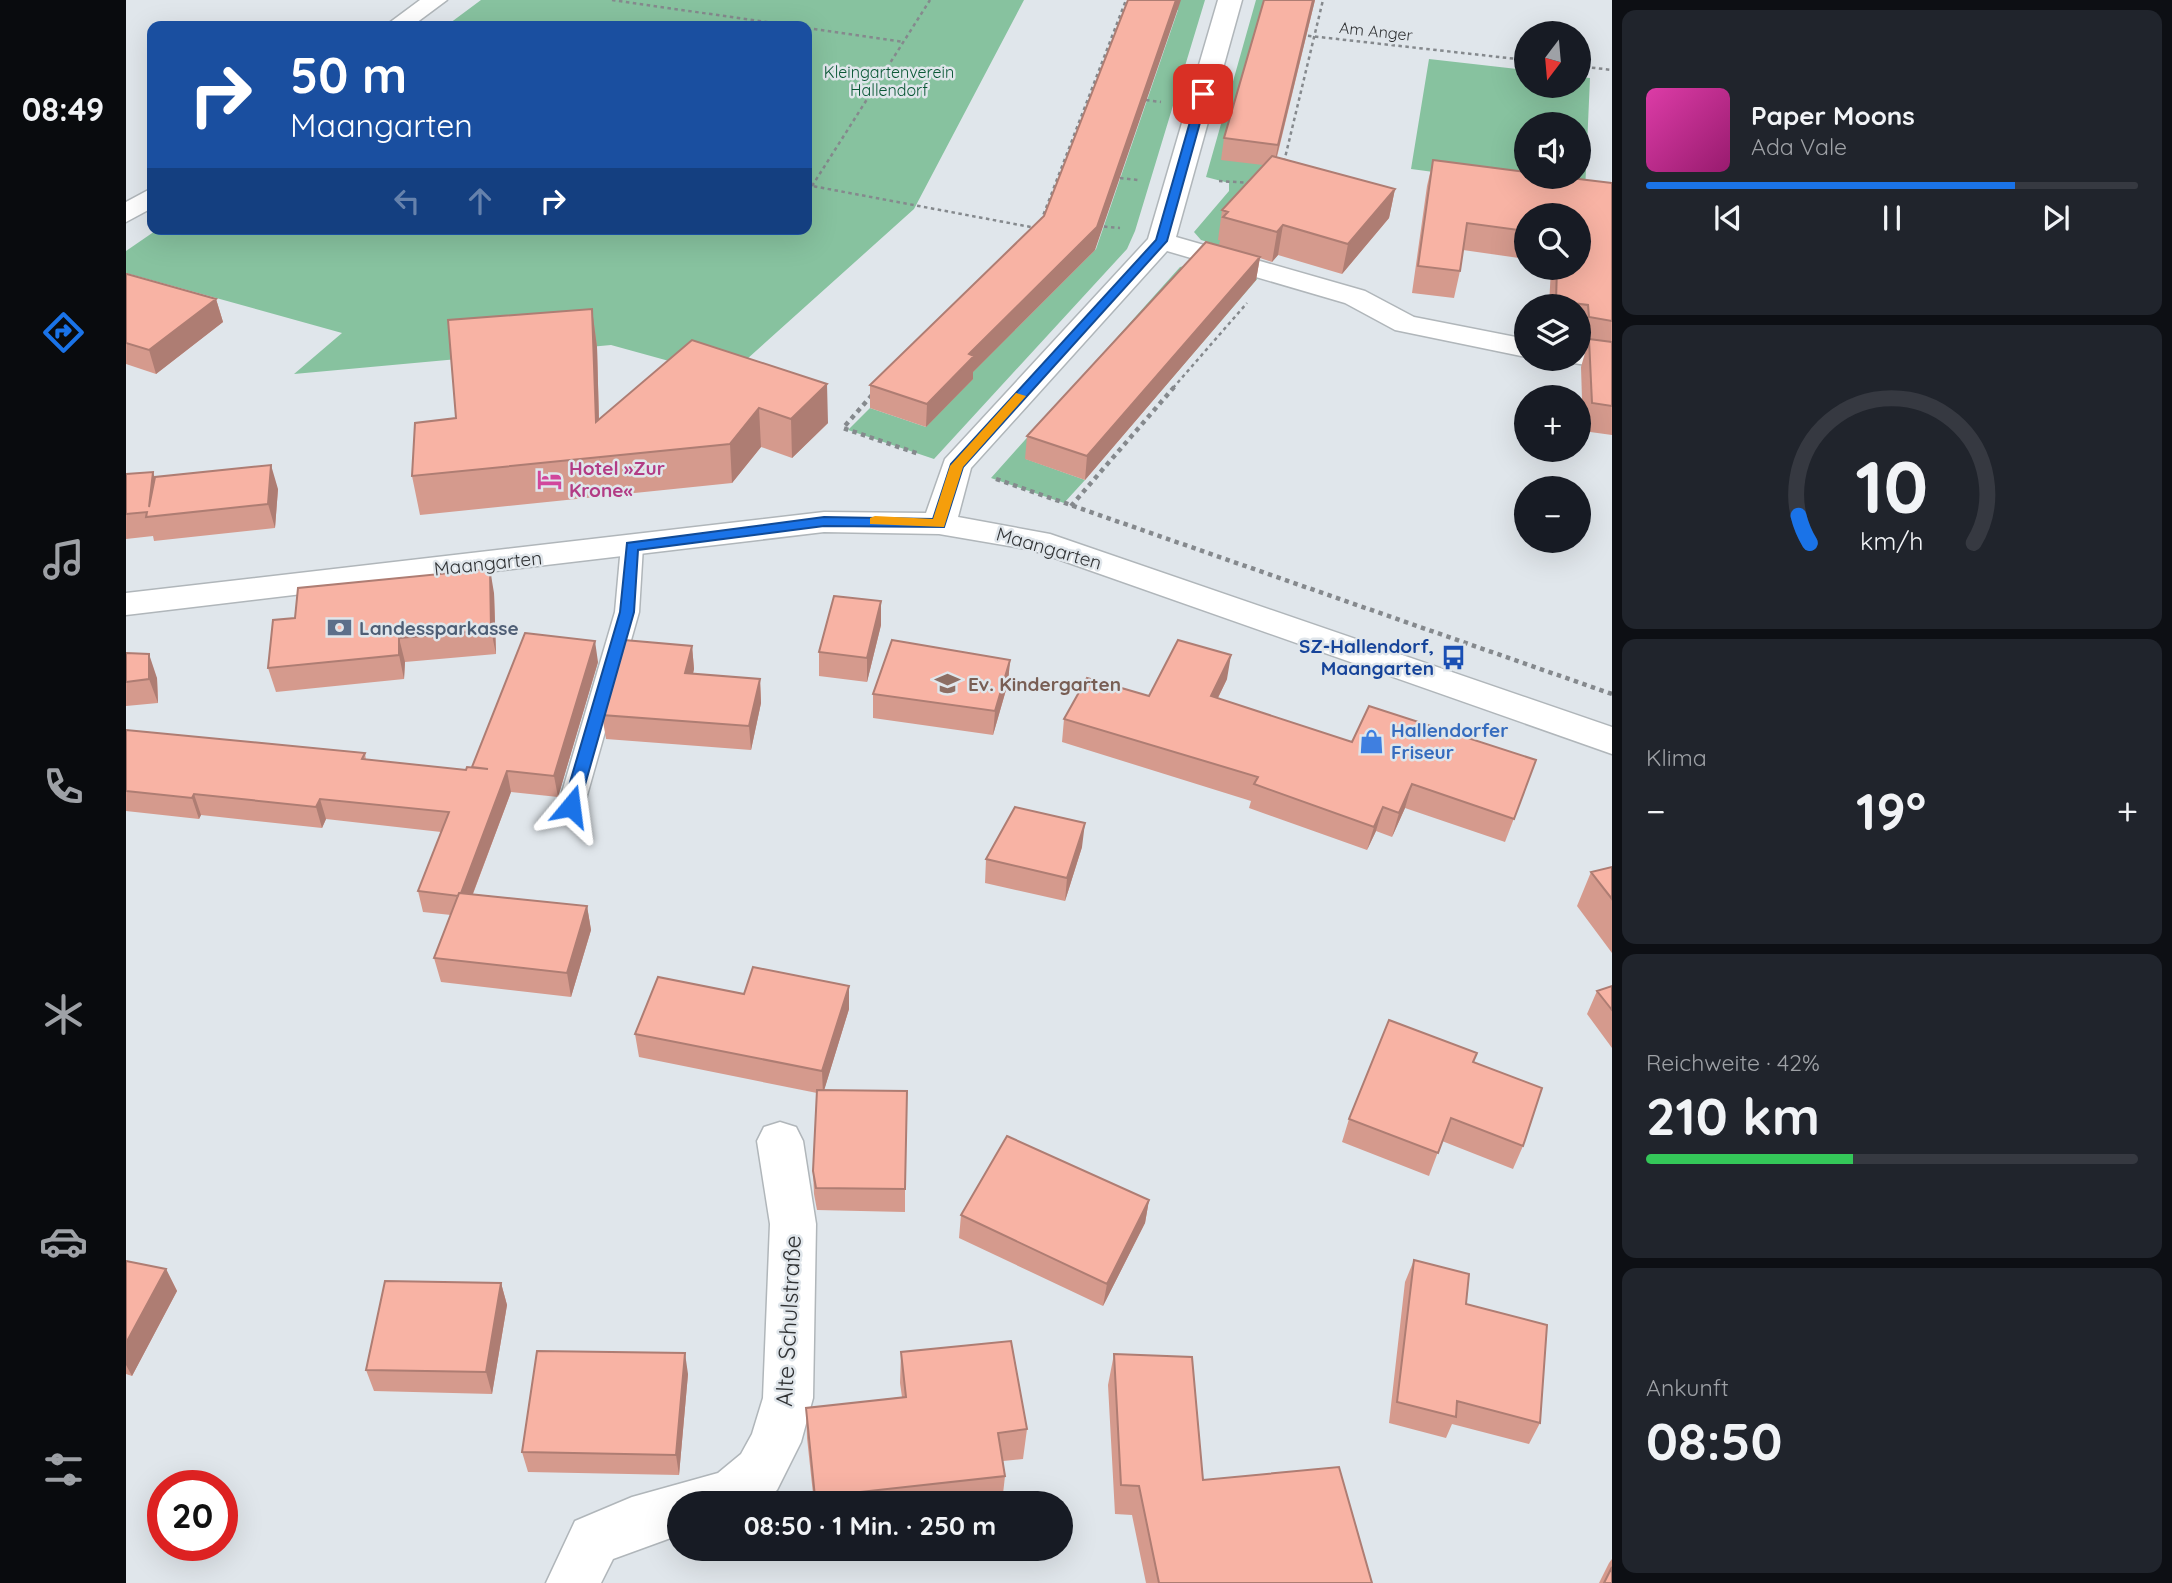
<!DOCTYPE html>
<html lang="de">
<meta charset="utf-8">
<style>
body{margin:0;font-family:Quicksand,sans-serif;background:#20242c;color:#f1f3f6;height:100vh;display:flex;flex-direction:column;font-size:26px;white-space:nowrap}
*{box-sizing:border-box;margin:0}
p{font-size:23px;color:#9ea1a6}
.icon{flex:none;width:38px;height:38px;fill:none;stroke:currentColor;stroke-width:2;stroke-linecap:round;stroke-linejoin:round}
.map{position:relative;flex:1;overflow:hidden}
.drawer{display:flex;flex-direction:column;gap:10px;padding:10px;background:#0d0f14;width:560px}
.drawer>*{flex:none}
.guide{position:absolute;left:21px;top:21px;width:665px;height:214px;border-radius:14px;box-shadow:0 7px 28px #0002;background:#1a4fa0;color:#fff;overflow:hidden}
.needle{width:46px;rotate:196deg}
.buttons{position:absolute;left:1388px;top:21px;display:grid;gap:14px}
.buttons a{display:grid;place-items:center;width:77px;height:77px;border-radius:50%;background:#171b24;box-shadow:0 7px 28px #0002;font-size:35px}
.speed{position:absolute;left:21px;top:1470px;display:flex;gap:14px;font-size:35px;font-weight:700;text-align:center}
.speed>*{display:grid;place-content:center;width:91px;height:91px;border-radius:50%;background:#171b24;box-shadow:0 7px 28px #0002;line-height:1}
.speed .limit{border:10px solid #d22;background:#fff;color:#111}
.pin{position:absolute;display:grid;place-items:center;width:60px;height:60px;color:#fff;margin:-30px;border-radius:14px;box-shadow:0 4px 10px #0006}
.me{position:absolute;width:77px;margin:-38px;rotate:16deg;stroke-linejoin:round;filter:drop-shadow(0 0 5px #0008)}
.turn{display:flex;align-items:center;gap:24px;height:147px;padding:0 28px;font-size:32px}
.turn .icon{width:91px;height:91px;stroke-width:2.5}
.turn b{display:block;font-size:49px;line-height:60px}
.lanes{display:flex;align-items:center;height:66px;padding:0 28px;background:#0003;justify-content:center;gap:35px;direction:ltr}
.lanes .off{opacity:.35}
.big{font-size:52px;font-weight:700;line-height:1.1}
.drawer .widget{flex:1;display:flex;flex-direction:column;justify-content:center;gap:10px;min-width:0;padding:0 24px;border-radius:14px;background:#20242c}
.drawer .dial{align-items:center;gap:0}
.dial svg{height:182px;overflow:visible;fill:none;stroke:#363941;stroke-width:7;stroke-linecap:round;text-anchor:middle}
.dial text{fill:#f1f3f6;stroke:none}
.song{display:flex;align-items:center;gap:21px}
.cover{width:84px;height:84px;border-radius:10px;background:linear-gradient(135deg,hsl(320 70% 55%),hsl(320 70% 35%))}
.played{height:7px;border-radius:4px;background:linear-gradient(90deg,#1a73e8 75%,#363941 75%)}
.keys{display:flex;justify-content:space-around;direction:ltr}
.heat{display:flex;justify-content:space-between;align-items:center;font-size:38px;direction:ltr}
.charge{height:10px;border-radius:5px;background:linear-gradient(90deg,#34c759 42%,#363941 0)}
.trip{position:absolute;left:541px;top:1491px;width:406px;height:70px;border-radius:35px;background:#171b24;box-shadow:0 7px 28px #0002;font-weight:700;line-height:70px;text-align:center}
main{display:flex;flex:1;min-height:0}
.tab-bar{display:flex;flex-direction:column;width:126px;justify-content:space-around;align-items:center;background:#090b0e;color:#9ea1a6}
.tab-bar .icon{width:49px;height:49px}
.tab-bar .current{color:#1a73e8}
.tab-bar b{font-size:32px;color:#f1f3f6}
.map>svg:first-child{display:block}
.green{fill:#87c29f;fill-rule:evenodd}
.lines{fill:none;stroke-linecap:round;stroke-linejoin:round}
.lane-casing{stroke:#b0b6ba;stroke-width:3}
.street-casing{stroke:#b0b6ba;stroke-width:3}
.secondary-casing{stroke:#b0b6ba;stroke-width:3}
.path-far1{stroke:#85898d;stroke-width:2.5;stroke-dasharray:3.5 3.5;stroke-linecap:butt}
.path{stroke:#85898d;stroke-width:4.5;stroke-dasharray:4.5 4.5;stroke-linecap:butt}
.lane{fill:#fff;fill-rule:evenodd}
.street{fill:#fff;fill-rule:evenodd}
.secondary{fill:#fff;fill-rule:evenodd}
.wall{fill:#d59a8d}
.shaded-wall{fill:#ae7d73}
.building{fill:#f8b3a4;stroke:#ae7d73;stroke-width:2}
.route{fill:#1a73e8;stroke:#114b97;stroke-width:2}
.slow{fill:#f59e0b}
.labels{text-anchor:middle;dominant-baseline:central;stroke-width:5;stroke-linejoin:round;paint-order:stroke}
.far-street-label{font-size:16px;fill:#303234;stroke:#e0e6eb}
.far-park-label{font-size:16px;fill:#0a5836;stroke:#e0e6eb}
.hotel-label{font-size:19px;font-weight:bold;fill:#b23c85;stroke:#e0e6eb;text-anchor:start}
.street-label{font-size:19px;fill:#303234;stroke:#e0e6eb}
.service-label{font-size:19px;font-weight:bold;fill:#4e5e75;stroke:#e0e6eb;text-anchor:start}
.transit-label{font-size:19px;font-weight:bold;fill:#164399;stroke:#e0e6eb;text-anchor:end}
.education-label{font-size:19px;font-weight:bold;fill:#785e54;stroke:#e0e6eb;text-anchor:start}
.shop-label{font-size:19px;font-weight:bold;fill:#366cbe;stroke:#e0e6eb;text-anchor:start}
.near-street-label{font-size:23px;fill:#303234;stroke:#e0e6eb}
</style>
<main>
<nav class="tab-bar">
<b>08:49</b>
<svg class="icon current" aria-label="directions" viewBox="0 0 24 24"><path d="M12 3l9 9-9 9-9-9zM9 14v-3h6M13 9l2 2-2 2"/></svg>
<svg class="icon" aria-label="music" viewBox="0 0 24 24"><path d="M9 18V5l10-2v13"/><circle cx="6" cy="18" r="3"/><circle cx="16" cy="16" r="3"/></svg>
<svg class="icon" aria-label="phone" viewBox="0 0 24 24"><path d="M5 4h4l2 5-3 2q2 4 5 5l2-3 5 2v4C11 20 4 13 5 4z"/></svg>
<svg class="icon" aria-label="climate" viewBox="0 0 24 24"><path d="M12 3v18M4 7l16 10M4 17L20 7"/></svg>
<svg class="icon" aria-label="car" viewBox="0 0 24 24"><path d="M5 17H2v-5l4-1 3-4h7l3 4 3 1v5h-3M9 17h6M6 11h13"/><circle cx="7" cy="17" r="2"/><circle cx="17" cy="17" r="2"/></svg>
<svg class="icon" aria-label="filters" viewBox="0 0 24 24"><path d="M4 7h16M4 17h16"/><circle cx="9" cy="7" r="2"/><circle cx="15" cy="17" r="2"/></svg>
</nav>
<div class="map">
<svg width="1486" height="1583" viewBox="0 0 1486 1583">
<rect width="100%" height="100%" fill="#e0e6eb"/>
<path class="green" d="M355 0H898L788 209 601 377 485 345 168 374 216 333 0 273V251L32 229H681V26H320Z
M1007 0H1079L1009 231 1001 249 808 459 722 430 744 408 800 427 838 314 889 330 970 249 1052 10Z
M1130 0H1141L1148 167 1147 255 1143 260 1075 240 1068 232 1103 191V183L1080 177Z
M1303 59 1400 70V86H1452L1453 77 1464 78 1459 192 1285 169ZM1400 124H1452V177H1400Z
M1075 262 1132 278 1004 427 945 408 900 459 959 480 938 503 865 478 1054 267Z"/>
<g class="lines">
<defs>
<path id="lane" d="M506 539 514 541 517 546 513 612 458 806 454 813 445 816 436 813 432 806 489 612 495 546 498 541Z"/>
<path id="street" d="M1092 0H1116L1050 237 1239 291 1288 317 1400 339V357L1269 330 1219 303 1041 251 845 468 832 517 924 534 1486 727V754L906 550 813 534 698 532 0 615V593L698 512 800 513 819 459 1022 239Z
M1452 347 1486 351V369L1441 362 1439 359H1452Z
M654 1122 670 1127 677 1141 690 1224 687 1398 675 1442 651 1490 635 1503H553V1535L487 1559 475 1583H420L449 1521 506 1497 592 1473 615 1454 626 1434 637 1398 644 1224 631 1141 638 1127Z"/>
<path id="secondary" d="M294 0H321L286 26H259Z
M26 188V208L0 222V202Z"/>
</defs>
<use href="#lane" class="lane-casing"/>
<use href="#street" class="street-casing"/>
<use href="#secondary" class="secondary-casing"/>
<path class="path-far1" d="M486 0 668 26
M681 28 778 42
M1175 35 1400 60
M1452 66 1486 70
M1020 100 1035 102
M1158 162 1197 0
M994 178 1012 180
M1093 181 1126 183
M681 185 910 228
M686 186 804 0
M915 221 1000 0
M971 226 994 228
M1047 388 1121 303"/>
<path class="path" d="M746 395 717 428 793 454
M870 479 1486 694
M945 506 1049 386"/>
<use href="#lane" class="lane"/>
<use href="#street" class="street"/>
<use href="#secondary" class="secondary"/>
</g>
<path class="wall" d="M1138 0H1189L1151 157 1269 189 1263 218 1216 274 1152 255 1146 262 1134 258 1130 280 959 480 899 459 901 436 1093 245 1094 240H1092L1096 210 1137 165 1095 160 1098 138Z
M1307 160 1486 183V435L1457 431 1455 367 1461 346 1454 345V333L1452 332V306H1423L1425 268H1452V215H1400V259L1337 250 1334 271 1328 298 1286 293 1301 186Z
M969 250 847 372V379L800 427 744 408V385Z
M0 274 90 299 97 322 30 374 0 364Z
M466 309 471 347 473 419 566 340 702 423 666 458 635 447 606 483 294 515 286 476 330 418Z
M0 474 29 478 152 489 149 528 28 541 27 536 0 539Z
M368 593 370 654 279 662 278 679 150 692 142 668 169 618Z
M755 601V625L741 682 693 676V652Z
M566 646 568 669 567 674 634 679 635 703 625 750 480 739 476 715Z
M0 653 31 678 32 703 0 706Z
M884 660 882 683 867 735 747 718V694Z
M472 662 432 797 385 792 347 894 461 906 465 930 445 997 315 982 308 958 325 915 297 912 292 891 315 832 200 819 196 828 75 815 73 819 0 811V730L239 753 240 760 340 770 346 768Z
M1101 679 1092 698 1226 742 1401 784 1379 842 1279 808 1266 837 1250 831 1241 850 1123 808 1125 801 936 742 938 719 1023 696Z
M956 847 939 901 859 883 860 859Z
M1486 867V953L1451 906 1465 872Z
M723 986V1009L698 1090 779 1189V1212L691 1210 688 1194 687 1171 691 1093 513 1057 509 1034 618 994Z
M1486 986V1048L1461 1014 1471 991Z
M1347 1062 1397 1146 1387 1169 1316 1141 1303 1176 1216 1142 1223 1119Z
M1023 1200 1019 1223 977 1306 833 1238 835 1215Z
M1288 1260 1340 1304 1414 1423 1403 1444 1326 1424 1320 1438 1263 1423 1279 1282Z
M0 1261 40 1269 51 1291 6 1376 0 1374Z
M375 1283 381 1305 366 1394 248 1391 240 1370Z
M775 1352 901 1429 897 1459 877 1461 879 1476 876 1503H688L681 1438 680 1408 776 1397 774 1383Z
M988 1354 1077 1480 1246 1583H1020L1006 1515 989 1514 982 1385Z
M562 1374 553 1475 402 1472 396 1452Z
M1486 1559V1583H1473L1483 1563Z"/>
<path class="shaded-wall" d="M1050 0H1055L969 250 847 372V379L800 427 801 404 843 354Z
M1187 0H1189L1148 167 1152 145Z
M1269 189 1263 218 1216 274 1222 244Z
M1157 225 1152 255 1146 262 1151 232Z
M1134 257 1130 280 959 480 961 456Z
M90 299 97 322 30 374 23 350Z
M466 309 471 347 474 461 470 422Z
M701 384 702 423 666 458 665 419Z
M633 408 635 447 606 483 604 444Z
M145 465 152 489 149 528 142 504Z
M27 472 34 495 23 507Z
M364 569 368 593 370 654 365 630Z
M755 601V625L741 682V658Z
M273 638 279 662 278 679 273 655Z
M469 641 472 662 432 797 428 776Z
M566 646 568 669 561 697 559 673Z
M23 654 31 678 32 703 23 679Z
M1105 655 1101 679 1081 720 1085 696Z
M884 660 882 683 867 735 869 711Z
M634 679 635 703 625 750 623 726Z
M381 771 385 792 338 917 334 896Z
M1286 784 1279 808 1266 837 1273 813Z
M68 794 75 815 73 819 66 798Z
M194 799 200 819 196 828 190 807Z
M1257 807 1250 831 1241 850 1248 827Z
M959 823 956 847 939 901 941 878Z
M461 906 465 930 445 997 441 973Z
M723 986V1009L697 1094 696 1071Z
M1023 1200 1019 1223 977 1306 981 1284Z
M40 1269 51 1291 6 1376 0 1365V1343Z
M375 1283 381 1305 366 1394 360 1372Z
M559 1353 562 1374 553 1475 550 1455Z"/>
<path class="building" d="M1002 0H1050L971 227 843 354 848 356 801 404 744 385 918 216Z
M1138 0H1187L1152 145 1098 138Z
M1146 156 1269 189 1222 244 1157 225 1151 232 1097 217 1102 212 1096 210Z
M1307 160 1400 172V177H1436L1486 183V321L1463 317 1462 305 1430 301 1431 268H1452V215H1400V231L1341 223 1334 271 1292 266Z
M1080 242 1134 257 961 456 901 436Z
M0 274H1L90 299 23 350 0 343Z
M466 309 470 422 566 340 701 384 665 419 633 408 604 444 286 476 289 423 330 418 322 320Z
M1463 339 1486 342V406L1466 403Z
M145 465 142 504 20 517 21 512 0 514V474L27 472 23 507 29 477Z
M364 569 365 630 273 638V655L142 668 147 620 169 618 172 588Z
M708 596 755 601 741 658 693 652Z
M399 633 469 641 428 776 381 771 335 893H333L332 896 292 891 323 812 194 799 190 807 68 794 66 798 0 791V730L239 753 236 759 340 770 341 767 362 769 346 767Z
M498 640 566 646 559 673 634 679 623 726 476 715Z
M766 640 884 660 869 711 747 694Z
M1052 640 1105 655 1085 696 1226 742 1243 706 1410 760 1388 819 1286 784 1273 813 1257 807 1248 827 1128 784 1132 777 938 719 961 678 1023 696Z
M0 653 23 654V679L0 682Z
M889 807 959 823 941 878 860 859Z
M1486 867V899L1465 872Z
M333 893 461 906 441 973 308 958Z
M627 967 723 986 696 1071 509 1034 532 977 618 994Z
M1486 986V1010L1471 991Z
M1263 1020 1351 1053 1347 1062 1416 1088 1397 1146 1325 1118 1312 1153 1223 1119Z
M691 1090 781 1091 779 1189 690 1188 687 1171Z
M881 1136 1023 1200 981 1284 835 1215Z
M1288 1260 1343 1274 1340 1304 1421 1325 1414 1423 1331 1401 1330 1417 1271 1402Z
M0 1261 40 1269 0 1343Z
M259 1281 375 1283 360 1372 240 1370Z
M885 1341 901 1429 872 1433 879 1476 689 1497 680 1408 780 1397 775 1352Z
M411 1351 559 1353 550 1455 396 1452Z
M988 1354 1066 1357 1077 1480 1213 1467 1246 1583H1033L1013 1486 995 1485Z
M1486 1567V1583H1478Z"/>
<path class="route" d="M1077 91 1082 94 1041 241 837 467 818 527 698 526 512 550 508 612 453 806 445 812 439 810 437 806 494 612 501 543 698 517 807 519 825 464 1030 240 1072 94Z"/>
<path class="slow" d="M890 393 900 396 837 467 818 527 744 524V518L749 516 807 519 824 466Z"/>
<defs>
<symbol id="hotel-bare" viewBox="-9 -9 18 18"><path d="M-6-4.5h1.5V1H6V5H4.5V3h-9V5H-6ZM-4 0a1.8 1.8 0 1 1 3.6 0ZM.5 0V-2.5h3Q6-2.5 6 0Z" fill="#d1479c" stroke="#e0e6eb" stroke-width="2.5" paint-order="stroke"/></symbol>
<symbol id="bank-bare" viewBox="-9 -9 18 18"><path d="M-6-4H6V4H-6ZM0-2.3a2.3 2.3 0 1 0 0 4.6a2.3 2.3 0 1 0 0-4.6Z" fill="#5c6f8a" stroke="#e0e6eb" stroke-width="2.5" paint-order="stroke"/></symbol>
<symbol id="bus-bare" viewBox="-9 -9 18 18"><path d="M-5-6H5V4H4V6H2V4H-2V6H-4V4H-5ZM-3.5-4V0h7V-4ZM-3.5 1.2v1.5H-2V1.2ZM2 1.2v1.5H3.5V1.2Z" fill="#1a4fb4" stroke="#e0e6eb" stroke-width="2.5" paint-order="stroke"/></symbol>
<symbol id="school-bare" viewBox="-9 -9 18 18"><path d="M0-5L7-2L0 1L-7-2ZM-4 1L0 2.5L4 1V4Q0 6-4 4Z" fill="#8d6e63" stroke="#e0e6eb" stroke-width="2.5" paint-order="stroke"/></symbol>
<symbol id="shop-bare" viewBox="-9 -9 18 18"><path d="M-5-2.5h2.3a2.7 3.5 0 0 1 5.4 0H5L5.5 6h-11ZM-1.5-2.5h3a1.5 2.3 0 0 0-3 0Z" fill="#3f7fe0" stroke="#e0e6eb" stroke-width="2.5" paint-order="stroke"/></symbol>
</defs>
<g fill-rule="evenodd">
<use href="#hotel-bare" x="406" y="462" width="35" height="35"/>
<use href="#bank-bare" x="196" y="610" width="35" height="35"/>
<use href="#bus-bare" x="1310" y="640" width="35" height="35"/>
<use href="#school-bare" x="804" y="666" width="35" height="35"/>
<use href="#shop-bare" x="1228" y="724" width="35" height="35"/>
</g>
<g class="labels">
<g class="far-street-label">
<text transform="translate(1250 31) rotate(6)">Am Anger</text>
</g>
<g class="far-park-label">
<text x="763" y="72">Kleingartenverein<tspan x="763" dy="18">Hallendorf</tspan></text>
</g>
<g class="hotel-label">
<text x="443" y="468">Hotel »Zur<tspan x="443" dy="22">Krone«</tspan></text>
</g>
<g class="street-label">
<text transform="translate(923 548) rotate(16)">Maangarten</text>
<text transform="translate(362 563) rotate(-6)">Maangarten</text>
</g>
<g class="service-label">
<text x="233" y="628">Landessparkasse</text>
</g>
<g class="transit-label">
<text x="1308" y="646">SZ-Hallendorf,<tspan x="1308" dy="22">Maangarten</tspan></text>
</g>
<g class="education-label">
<text x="842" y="684">Ev. Kindergarten</text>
</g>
<g class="shop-label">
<text x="1265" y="730">Hallendorfer<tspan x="1265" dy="22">Friseur</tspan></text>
</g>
<g class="near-street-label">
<text transform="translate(662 1321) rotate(-87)">Alte Schulstraße</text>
</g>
</g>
</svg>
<div class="buttons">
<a><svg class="needle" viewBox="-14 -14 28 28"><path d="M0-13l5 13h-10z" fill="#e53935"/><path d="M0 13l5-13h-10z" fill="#9ea1a6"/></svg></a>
<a><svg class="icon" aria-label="sound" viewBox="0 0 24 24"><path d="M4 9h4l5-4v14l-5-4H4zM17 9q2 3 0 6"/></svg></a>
<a><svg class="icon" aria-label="search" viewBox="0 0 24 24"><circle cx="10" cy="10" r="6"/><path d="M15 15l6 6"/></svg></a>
<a><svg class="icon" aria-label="layers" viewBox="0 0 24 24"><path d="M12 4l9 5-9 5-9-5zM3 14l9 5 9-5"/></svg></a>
<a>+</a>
<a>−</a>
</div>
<div class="speed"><div class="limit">20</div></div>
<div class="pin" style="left:1077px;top:94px;background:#d93025"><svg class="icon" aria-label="arrive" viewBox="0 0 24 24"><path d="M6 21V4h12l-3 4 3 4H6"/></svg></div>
<svg class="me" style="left:445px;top:806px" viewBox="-20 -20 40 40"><path d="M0-17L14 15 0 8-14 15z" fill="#1a73e8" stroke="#fff" stroke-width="4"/></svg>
<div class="trip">08:50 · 1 Min. · 250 m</div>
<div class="guide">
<div class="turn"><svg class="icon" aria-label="right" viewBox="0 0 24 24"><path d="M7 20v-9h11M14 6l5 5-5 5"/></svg><div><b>50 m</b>Maangarten</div></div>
<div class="lanes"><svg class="icon off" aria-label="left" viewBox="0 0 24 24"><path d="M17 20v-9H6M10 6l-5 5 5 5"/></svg><svg class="icon off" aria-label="ahead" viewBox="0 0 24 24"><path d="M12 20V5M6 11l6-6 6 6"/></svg><svg class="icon" aria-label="right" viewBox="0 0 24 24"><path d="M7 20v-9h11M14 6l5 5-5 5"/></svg></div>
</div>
</div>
<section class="drawer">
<div class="widget">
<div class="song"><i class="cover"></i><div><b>Paper Moons</b><p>Ada Vale</p></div></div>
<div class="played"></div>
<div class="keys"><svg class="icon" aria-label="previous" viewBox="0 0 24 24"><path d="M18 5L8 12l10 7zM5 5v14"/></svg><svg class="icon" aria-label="pause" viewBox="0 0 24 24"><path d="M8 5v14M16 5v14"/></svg><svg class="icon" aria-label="next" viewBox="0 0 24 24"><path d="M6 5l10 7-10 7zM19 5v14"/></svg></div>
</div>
<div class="widget dial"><svg viewBox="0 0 100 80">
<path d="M14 69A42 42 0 1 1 86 69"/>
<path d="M14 69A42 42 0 0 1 9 57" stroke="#1a73e8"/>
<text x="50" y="56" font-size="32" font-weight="700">10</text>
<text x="50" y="72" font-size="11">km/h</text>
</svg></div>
<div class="widget"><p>Klima</p>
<div class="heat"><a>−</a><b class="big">19°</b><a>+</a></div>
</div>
<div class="widget"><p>Reichweite · 42%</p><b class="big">210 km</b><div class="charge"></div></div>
<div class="widget"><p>Ankunft</p><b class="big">08:50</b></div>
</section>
</main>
